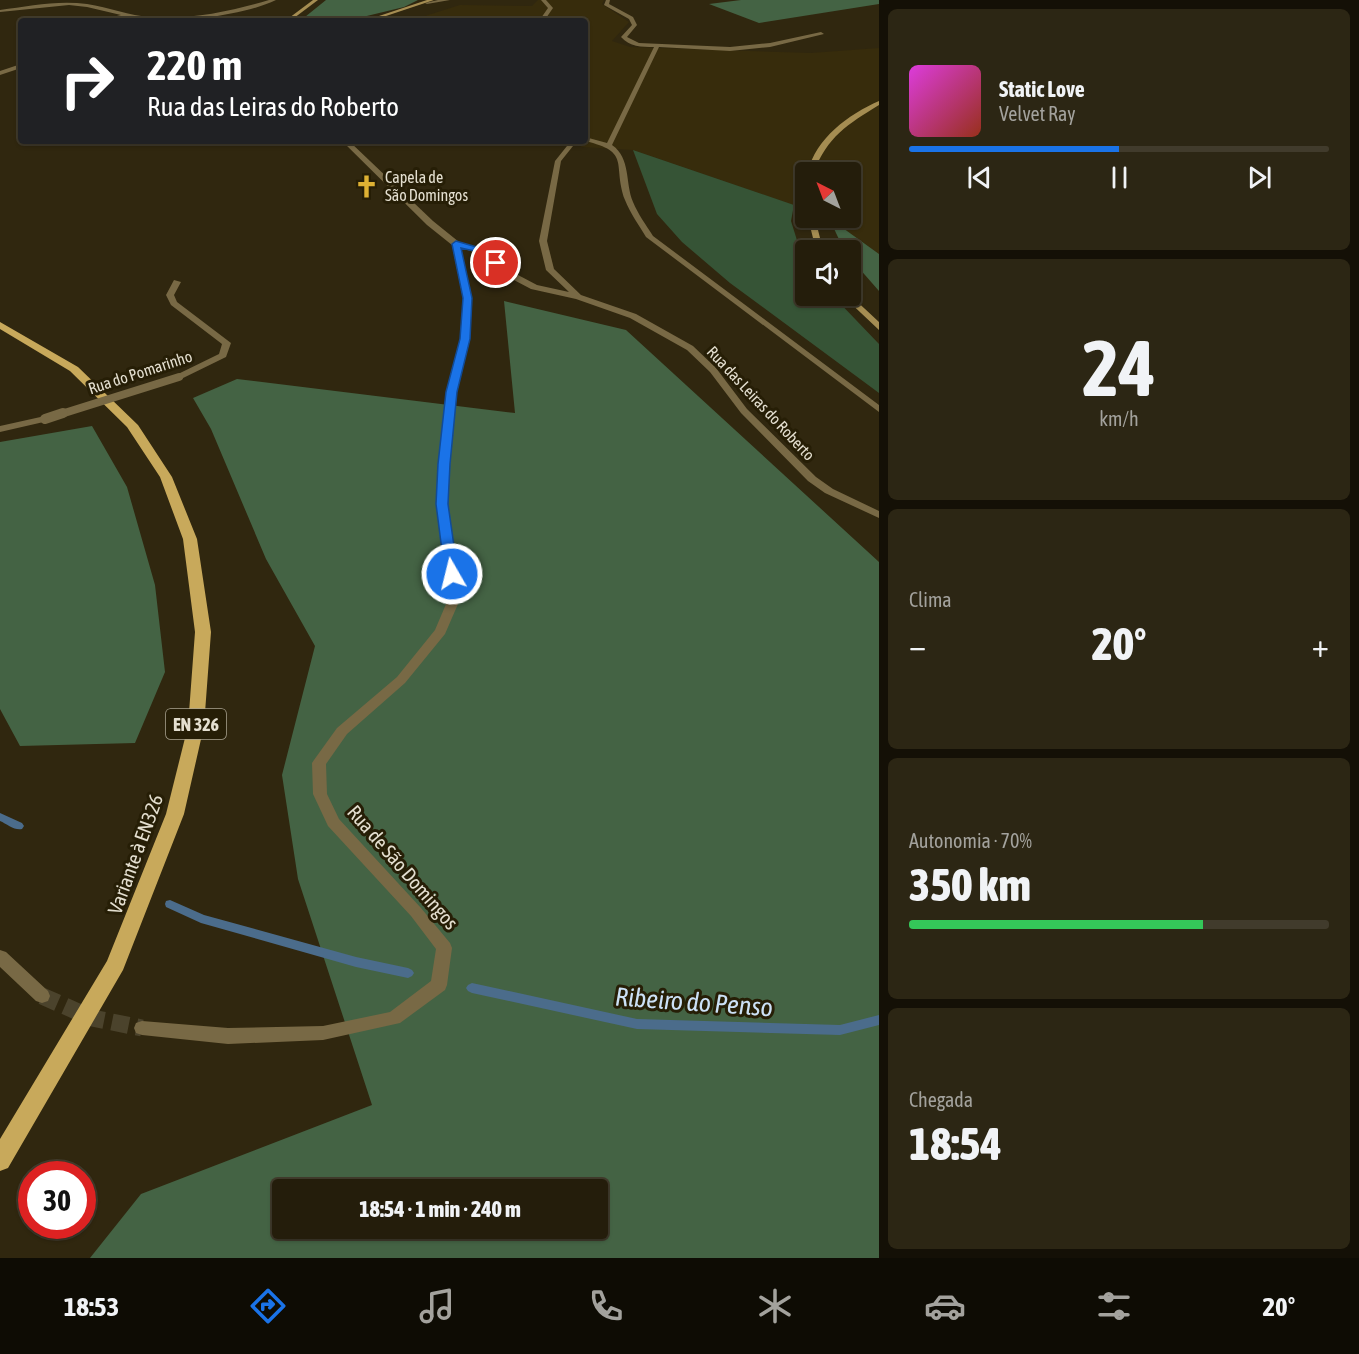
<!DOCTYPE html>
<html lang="pt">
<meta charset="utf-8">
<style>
body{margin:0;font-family:"Asap Condensed",sans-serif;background:#2c2614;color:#f1f3f6;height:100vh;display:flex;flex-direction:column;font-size:22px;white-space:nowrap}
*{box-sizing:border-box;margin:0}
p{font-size:20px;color:#a3a29d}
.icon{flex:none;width:33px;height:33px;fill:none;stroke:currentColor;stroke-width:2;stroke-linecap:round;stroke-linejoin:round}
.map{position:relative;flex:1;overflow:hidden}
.panel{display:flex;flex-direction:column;gap:9px;padding:9px;background:#141006;width:480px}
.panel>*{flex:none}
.top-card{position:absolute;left:18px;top:18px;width:570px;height:126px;border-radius:6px;box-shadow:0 2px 4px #0004,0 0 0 2px #413b2c;background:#202124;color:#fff;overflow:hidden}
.needle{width:39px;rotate:318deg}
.tools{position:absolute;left:795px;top:162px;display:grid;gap:12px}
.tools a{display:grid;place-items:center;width:66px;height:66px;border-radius:6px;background:#241d0b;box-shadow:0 2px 4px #0004,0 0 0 2px #413b2c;font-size:30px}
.speed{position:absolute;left:18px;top:1161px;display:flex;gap:12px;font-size:30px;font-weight:700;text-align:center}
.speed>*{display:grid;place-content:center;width:78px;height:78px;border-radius:50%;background:#241d0b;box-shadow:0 2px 4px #0004,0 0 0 2px #413b2c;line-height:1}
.speed .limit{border:9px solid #d22;background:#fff;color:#111}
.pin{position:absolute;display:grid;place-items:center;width:51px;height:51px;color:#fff;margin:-26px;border:3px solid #fff;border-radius:50%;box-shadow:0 2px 6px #0007}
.me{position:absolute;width:66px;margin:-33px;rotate:352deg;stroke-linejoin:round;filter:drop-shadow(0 0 4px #0008)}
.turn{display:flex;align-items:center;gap:21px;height:126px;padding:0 30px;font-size:27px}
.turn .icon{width:78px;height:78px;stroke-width:2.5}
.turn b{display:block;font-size:42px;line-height:51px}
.big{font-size:45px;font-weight:800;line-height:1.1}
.panel .tile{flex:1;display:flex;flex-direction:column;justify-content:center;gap:9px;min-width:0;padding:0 21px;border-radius:9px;background:#2c2614}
.panel .dial{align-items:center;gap:0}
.dial b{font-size:78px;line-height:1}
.song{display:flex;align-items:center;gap:18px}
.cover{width:72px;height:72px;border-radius:9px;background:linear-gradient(135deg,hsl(300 70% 55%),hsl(10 70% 35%))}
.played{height:6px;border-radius:3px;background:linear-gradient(90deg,#1a73e8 50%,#413b2c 50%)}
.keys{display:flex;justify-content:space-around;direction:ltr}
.heat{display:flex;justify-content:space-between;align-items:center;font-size:33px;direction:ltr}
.charge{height:9px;border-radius:4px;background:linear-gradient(90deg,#34c759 70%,#413b2c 0)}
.trip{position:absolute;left:272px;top:1179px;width:336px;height:60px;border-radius:6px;background:#241d0b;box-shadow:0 2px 4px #0004,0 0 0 2px #413b2c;font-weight:800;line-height:60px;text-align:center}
.tab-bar{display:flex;height:96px;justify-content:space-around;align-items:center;background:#0e0c04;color:#a3a29d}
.tab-bar .icon{width:42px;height:42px}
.tab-bar .current{color:#1a73e8}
.tab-bar b{font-size:27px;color:#f1f3f6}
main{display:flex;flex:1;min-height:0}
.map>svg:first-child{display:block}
.built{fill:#372c0c}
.green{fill:#365436}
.forest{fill:#446344;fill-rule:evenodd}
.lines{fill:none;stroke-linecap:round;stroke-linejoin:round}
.stream{fill:#4b6c8b;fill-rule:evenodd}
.street-tunnel{stroke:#4b432c;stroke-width:17;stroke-dasharray:17 8;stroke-linecap:butt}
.street{fill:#786945;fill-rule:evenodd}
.secondary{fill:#a58d52;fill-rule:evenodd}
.primary{fill:#c8a95b;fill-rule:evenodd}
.street-bridge-far1{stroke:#786945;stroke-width:8}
.street-bridge{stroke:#786945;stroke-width:10}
.route{fill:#1a73e8;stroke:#114b97;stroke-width:1.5}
.labels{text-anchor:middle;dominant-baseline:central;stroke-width:6;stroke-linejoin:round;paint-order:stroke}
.far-poi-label{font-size:16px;fill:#e4dfd0;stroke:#261e06;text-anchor:start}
.far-street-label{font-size:16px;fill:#e4dfd0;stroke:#261e06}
.shield{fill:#261e06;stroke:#aba593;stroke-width:1.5}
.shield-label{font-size:18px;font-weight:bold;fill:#e4dfd0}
.street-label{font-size:20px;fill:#e4dfd0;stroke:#261e06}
.near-water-label{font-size:26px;font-style:italic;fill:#cce1f6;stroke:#261e06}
</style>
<main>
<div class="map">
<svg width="879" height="1258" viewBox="0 0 879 1258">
<rect width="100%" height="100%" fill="#30270f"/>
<path class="built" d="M538 0H604L602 4 629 22 612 41 630 47 811 53 879 48V254L829 218H850V172H806L805 209 633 150 582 147 571 141H585V21H422L425 16 460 5 532 6Z"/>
<path class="green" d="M633 150 794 205 791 221 805 266 806 296H833L879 344V393L730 283 682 242 657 214Z"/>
<path class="forest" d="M326 0H418L404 7 346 21H300Z
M741 0H879V4L759 23 709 4Z
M829 218 879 254V291L851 259 850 250H844Z
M504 301 626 330 879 562V1258H90L141 1194 372 1105 298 879 282 775 315 646 266 559 211 429 193 398 237 379 515 413ZM282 1190H597V1228H282Z
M92 426 127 487 155 585 165 672 135 743 20 746 0 709V442Z"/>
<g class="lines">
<path class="stream" d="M0 813 22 823 24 826 22 829C15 831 7 824 0 821Z
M170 900 204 915 356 957 408 968 412 970 414 973 412 976 408 978 356 967 201 923 166 907 165 904 166 901Z
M472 983 637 1019 840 1025 879 1015V1025L840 1035 637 1029 472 993 468 991 466 988 468 985Z"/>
<path class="street-tunnel" d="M42 996 92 1018 142 1028"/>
<path class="street" d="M269 0H276C245 15 189 21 154 21 145 20 136 17 127 17 118 16 106 21 96 21L121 15 87 7 69 5 0 12V10C29 6 58 0 87 4 109 7 129 16 151 17 191 20 231 11 269 0Z
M438 0H450L427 4 425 3Z
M541 0H546L553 8 544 21H539L548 8Z
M606 0H610L609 4 633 17 637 25 627 37 639 43 730 47 770 43 821 32 824 34 770 47 730 51 659 47 612 145C631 158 625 183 633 202 638 214 646 225 653 236L879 405V412L646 237C639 225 630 213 625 200 612 164 632 152 585 141V137L607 143 654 47C641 47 630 47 621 37L632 25 629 19 604 5Z
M21 64V68L0 75V71Z
M342 141H349L433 221 459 242 480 248 518 275 537 285 569 292 546 270 539 241 555 161 571 141H577L561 161 547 241 554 269 581 295 636 314 693 346 716 368 747 409 816 477 833 489 879 511V518L825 493 808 481 741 413 710 372 687 350 630 318 576 299 531 289 512 279 474 252 461 248 471 298 469 339 456 392 447 504 461 597 445 634 405 683 347 734 326 764 327 794 339 819 421 908 450 943 452 948 447 985 445 990 400 1023 323 1040 228 1044 142 1035 136 1033 134 1028 136 1023 142 1021 228 1028 323 1026 390 1012 431 981 436 949 411 916 328 826 313 794 312 763 314 760 337 728 397 677 435 630 449 597 437 504 446 392 461 339 463 298 452 245 427 225Z
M174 280 181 282 174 295 177 302 231 343 226 357 179 380 176 379V375L219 354 222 344 171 305 166 295Z
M45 416 48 417V421L0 432V426Z
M0 950 6 952 48 991 50 996 48 1001 42 1003 36 1001 0 967Z"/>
<path class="secondary" d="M313 0H318L290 21H285Z
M427 0H434L371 21H364Z
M879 101V105C848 124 827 137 814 172H808C815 139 849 114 879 101Z
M808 218H815L823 250H816Z
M850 295 879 322V330L843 296Z"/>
<path class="primary" d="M0 322 78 367 138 425 172 477 197 539 211 632 204 726 184 814 123 970 8 1168 0 1171V1139L107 961 166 814 188 726 195 632 183 539 160 477 127 427 70 371 0 329Z"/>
<path class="street-bridge-far1" d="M58 415 179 377"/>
<path class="street-bridge" d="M45 419 63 413"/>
</g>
<path class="route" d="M456 241 480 248 500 263 493 265 474 251 461 248 472 298 470 339 457 392 450 464 448 504 458 574 452 578 445 574 436 504 438 464 446 392 460 339 463 298 452 244Z"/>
<defs>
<symbol id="church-bare" viewBox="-9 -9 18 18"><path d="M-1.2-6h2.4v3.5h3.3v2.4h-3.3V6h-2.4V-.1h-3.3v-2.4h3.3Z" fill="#deb133" stroke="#261e06" stroke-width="2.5" paint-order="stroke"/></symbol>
</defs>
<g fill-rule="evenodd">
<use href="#church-bare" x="350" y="170" width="33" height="33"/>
</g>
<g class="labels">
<g class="far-poi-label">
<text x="385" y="177">Capela de<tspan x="385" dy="18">São Domingos</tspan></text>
</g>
<g class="far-street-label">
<text transform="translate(140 372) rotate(-18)">Rua do Pomarinho</text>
<text transform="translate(761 403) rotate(47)">Rua das Leiras do Roberto</text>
</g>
<rect class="shield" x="166" y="709" width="60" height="30" rx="4.5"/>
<g class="shield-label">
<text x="196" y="724">EN 326</text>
</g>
<g class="street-label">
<text transform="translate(135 854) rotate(-70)">Variante à EN326</text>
<text transform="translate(403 867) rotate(49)">Rua de São Domingos</text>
</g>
<g class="near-water-label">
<text transform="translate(694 1002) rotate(4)">Ribeiro do Penso</text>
</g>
</g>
</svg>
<div class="tools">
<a><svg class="needle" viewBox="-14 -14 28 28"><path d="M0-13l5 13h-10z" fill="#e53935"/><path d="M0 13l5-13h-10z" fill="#a3a29d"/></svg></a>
<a><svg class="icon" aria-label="sound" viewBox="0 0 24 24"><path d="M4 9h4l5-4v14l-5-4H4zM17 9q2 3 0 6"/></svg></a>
</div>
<div class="speed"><div class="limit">30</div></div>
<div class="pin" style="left:496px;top:263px;background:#d93025"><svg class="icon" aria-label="arrive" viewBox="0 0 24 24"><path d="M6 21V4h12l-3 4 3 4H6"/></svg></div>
<svg class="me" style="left:452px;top:574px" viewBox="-20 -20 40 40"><circle r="17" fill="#1a73e8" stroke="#fff" stroke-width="3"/><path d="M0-11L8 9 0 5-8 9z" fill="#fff"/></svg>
<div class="trip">18:54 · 1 min · 240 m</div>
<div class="top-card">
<div class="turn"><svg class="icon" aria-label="right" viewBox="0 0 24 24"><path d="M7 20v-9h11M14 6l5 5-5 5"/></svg><div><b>220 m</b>Rua das Leiras do Roberto</div></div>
</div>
</div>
<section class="panel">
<div class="tile">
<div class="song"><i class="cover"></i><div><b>Static Love</b><p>Velvet Ray</p></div></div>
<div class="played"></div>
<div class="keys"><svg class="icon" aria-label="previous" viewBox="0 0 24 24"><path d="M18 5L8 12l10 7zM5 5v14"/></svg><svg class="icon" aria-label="pause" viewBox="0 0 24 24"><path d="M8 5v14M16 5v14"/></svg><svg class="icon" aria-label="next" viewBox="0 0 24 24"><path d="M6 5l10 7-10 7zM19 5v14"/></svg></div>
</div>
<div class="tile dial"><b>24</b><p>km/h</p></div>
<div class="tile"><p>Clima</p>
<div class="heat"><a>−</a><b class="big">20°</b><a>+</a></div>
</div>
<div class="tile"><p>Autonomia · 70%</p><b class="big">350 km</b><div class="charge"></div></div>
<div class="tile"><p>Chegada</p><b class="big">18:54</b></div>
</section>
</main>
<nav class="tab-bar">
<b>18:53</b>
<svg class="icon current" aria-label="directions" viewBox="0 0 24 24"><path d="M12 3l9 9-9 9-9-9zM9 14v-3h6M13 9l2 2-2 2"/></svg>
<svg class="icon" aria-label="music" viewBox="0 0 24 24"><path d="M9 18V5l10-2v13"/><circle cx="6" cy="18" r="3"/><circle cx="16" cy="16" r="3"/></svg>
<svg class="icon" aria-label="phone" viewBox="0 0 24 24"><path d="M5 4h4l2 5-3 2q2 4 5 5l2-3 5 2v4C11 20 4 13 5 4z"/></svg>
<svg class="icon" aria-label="climate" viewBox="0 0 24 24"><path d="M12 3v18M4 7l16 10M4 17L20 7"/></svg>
<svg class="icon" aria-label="car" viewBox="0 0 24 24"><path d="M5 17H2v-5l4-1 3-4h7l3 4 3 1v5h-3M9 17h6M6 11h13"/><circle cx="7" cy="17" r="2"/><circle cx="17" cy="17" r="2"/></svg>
<svg class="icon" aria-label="filters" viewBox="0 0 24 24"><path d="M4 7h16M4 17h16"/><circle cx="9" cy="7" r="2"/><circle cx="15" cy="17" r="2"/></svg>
<b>20°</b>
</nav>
